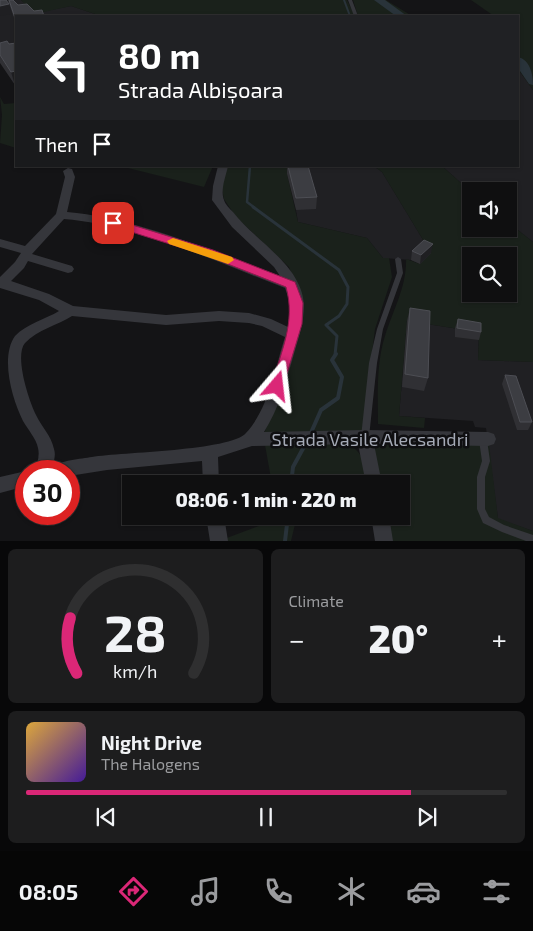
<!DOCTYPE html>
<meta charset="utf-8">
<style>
body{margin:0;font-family:"Exo 2",sans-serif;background:#1d1d1e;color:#f1f3f6;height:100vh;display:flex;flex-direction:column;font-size:19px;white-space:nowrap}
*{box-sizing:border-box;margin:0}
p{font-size:16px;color:#9b9c9f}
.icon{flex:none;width:28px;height:28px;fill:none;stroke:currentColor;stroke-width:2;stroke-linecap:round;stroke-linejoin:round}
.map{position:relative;height:541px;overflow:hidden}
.panel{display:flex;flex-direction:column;gap:8px;padding:8px;background:#080809;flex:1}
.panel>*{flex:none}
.hud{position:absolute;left:15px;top:15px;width:504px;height:152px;border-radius:0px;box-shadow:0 1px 4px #0004,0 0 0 1px #2f2f30;background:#202124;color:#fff;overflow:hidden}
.fabs{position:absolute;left:462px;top:182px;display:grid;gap:10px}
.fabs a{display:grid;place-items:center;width:55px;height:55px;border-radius:0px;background:#0f0f10;box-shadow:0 1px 4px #0004,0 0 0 1px #2f2f30;font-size:25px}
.speed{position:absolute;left:15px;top:460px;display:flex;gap:10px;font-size:25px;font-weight:700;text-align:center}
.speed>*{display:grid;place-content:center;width:65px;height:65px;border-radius:50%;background:#0f0f10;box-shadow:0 1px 4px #0004,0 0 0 1px #2f2f30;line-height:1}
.speed .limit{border:8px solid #d22;background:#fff;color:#111}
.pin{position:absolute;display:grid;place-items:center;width:42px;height:42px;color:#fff;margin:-21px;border-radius:10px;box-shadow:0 2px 8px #0006}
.me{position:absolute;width:55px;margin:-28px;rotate:17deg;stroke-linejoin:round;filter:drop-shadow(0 0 4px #0008)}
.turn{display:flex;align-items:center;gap:18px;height:105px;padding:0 20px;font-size:22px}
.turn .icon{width:65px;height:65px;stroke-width:2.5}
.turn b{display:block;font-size:35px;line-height:42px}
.then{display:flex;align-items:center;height:48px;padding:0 20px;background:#0003;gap:10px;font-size:19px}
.big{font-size:38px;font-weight:800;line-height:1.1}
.panel .widget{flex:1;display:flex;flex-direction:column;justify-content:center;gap:8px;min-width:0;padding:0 18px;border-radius:8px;background:#1d1d1e}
.panel .dial{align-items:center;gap:0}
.dial svg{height:130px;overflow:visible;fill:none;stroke:#2f2f30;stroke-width:7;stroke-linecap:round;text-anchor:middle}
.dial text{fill:#f1f3f6;stroke:none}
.song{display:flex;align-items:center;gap:15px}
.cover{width:60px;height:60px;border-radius:8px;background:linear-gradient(135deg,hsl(40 70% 55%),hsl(260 70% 35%))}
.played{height:5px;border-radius:2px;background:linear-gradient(90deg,#db2777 80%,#2f2f30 80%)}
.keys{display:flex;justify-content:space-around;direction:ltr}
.heat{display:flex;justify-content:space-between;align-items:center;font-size:28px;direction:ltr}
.panel .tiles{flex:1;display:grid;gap:8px;grid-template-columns:1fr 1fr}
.widget:last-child{grid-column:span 2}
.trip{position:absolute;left:122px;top:475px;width:288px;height:50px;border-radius:0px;background:#0f0f10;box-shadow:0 1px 4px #0004,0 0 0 1px #2f2f30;font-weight:800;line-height:50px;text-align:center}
.tabs{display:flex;height:80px;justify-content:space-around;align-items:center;background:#060606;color:#9b9c9f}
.tabs .icon{width:35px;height:35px}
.tabs .on{color:#db2777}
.tabs b{font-size:22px;color:#f1f3f6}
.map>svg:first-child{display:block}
.built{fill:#202023}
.green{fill:#1a211b;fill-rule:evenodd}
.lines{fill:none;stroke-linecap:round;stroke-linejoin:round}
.stream-far3{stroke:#29333a;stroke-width:2}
.stream-far2{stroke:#29333a;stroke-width:2.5}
.stream-far1{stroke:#29333a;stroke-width:3}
.stream{stroke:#29333a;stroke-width:4}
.river{fill:#29333a;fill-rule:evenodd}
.service{fill:#35363b;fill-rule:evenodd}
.minor{fill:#35363b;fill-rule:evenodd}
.wall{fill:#303034}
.shaded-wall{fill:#1f1f22}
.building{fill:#3c3d42;stroke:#4d4e54}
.route{fill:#db2777;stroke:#8e194d}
.slow{fill:#f59e0b}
.labels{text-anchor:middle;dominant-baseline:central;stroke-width:5;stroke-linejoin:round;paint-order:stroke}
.near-street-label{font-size:18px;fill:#a5aab6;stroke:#0f0f11}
</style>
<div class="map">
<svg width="533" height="541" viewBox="0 0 533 541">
<rect width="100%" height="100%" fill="#141416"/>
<path class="built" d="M0 0H21L36 13 71 6 101 16H16V57L0 61Z
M518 69 533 90V242L509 223V191L471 192 442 166H518Z
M303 166H374L382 172 431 253 420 264 411 260 383 258 367 238 298 222 296 210Z
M407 321 479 332 478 360 533 362V531L498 519 486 428 475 427 473 421 399 416Z"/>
<path class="green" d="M21 0H347L355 16H101L71 6 35 14Z
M353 0H386L412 16H358Z
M471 0H533V90L518 69V16H494Z
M0 97 4 104 16 103V148L0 143 2 115Z
M120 166H213L204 187Z
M227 166H303L287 174 298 222 367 238 383 258H389L392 277 375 329 362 433 264 434 303 315 299 295 289 267 236 217 224 199 222 189Z
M374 166H442L471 192V229H509V223L533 242V362L478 360 479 332 407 321 399 416 425 418 424 428 378 424C378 395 376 364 385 336 393 310 407 286 406 259L420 264 431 253 382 172ZM471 256H509V294H471Z
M343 442C364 450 365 465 370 484H272L265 445Z
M378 442 489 444 498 518 533 531V541H388L384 516H401V484H378L371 447Z
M267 516H297L291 541H225L224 539 264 524Z"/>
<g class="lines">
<path class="stream-far3" d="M344 0 350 16"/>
<path class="stream-far2" d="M250 166 247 202 255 208"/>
<path class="stream-far1" d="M253 207 339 270 348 287 347 304 339 316 326 325 337 336 335 355"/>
<path class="stream" d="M310 435 321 410 338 398 342 377 332 360 336 354
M291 484 293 467 306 443
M285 541 288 516"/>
<path class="river" d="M374 0H385L407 16H396Z
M518 57C530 60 533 74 533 85L529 84 518 68Z"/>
<path class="service" d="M348 0H352L358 16H354Z
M398 257 401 259 403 273 383 329 377 363 369 437 368 439 365 440 362 439 361 437 369 363 377 329 397 273 395 259Z
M483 437 486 438 487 440 490 461 485 477V509L489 517 504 525 533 535V541H526L502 532 483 523 477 509V477L482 461 479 440 480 438Z"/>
<path class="minor" d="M218 166H228C226 176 220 190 224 200 225 204 230 209 233 212 255 241 302 265 304 305 304 325 297 342 292 361 285 385 278 410 264 432L365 430 488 432 494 434 496 439 494 444 488 446 374 444 382 484H366L358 444 252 446 218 457 219 484H203L202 461 107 470 69 476V471H35C37 464 40 456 38 448 36 438 28 430 23 421 12 399 0 357 15 336 26 324 46 319 59 311L39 300 0 288V277L15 262 21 253 0 247V239L25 246 56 214 65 177 63 171 68 168 72 169 75 177 67 212C136 218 215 252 280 276L274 267 232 227 212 200 213 186ZM64 219C137 225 217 262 285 288L290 303 288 327 271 319 249 313 219 311 166 315 73 306 49 294 11 281 24 268 28 261 68 273 72 272 74 269 72 266 32 254ZM72 316 166 325 219 321 249 323 262 326 285 337C275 368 269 408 246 433 230 451 122 452 92 457 81 459 60 460 52 468 54 461 56 455 54 449 51 435 41 426 36 415 29 401 14 356 25 343 37 330 58 325 72 316Z
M26 471V486L0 493V477Z
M206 516H224L228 541H210Z
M371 516H389L393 541H375Z"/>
</g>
<path class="wall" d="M8 0H13L16 16V24L10 6 12 14Z
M16 43V85H15L0 63V55L9 44Z
M287 166H308L317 197 316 209 296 210 287 174Z
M412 251 431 253 420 264 411 260Z
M410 308 428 378 424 391 402 387 407 321Z
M458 319 481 332 479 340 455 337V328Z
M505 375 532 422 528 430H517L502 384Z"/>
<path class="shaded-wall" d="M9 4 12 14 0 16V6Z
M16 71V85H15L11 72Z
M433 244 431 253 420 264 421 255Z"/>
<path class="building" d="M0 0H6L9 4 0 6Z
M9 0H13L18 5 27 4 34 11 42 10 44 16H16V18H15Z
M7 41 9 44 16 43V72V71L11 72 0 55V43Z
M288 166H308L317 197 296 198Z
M424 240 433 244 421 255 412 251Z
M410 308 430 311 428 378 405 374Z
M458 319 481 323V332L457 328Z
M505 375 516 376 532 422H520Z"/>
<path class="route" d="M113 219 213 250 295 282 303 303 302 324 282 390 277 391 273 390 271 386C281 352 296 322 286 287L205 255 109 225 107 223 109 220Z"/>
<path class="slow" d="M173 238 232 257 234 260 228 264 169 244 167 241Z"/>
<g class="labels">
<g class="near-street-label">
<text x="370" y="439">Strada Vasile Alecsandri</text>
</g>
</g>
</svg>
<div class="fabs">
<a><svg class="icon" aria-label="sound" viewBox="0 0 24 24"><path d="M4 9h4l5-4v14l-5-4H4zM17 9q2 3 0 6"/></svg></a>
<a><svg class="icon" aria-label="search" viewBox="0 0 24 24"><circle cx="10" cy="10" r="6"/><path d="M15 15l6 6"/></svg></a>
</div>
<div class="speed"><div class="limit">30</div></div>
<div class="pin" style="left:113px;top:223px;background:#d93025"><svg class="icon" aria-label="arrive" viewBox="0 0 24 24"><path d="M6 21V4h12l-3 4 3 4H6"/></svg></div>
<svg class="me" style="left:277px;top:386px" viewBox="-20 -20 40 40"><path d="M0-17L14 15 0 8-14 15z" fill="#db2777" stroke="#fff" stroke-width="4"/></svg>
<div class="trip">08:06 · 1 min · 220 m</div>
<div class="hud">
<div class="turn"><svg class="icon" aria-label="left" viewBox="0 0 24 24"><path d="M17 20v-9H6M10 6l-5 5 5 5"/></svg><div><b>80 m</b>Strada Albișoara</div></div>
<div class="then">Then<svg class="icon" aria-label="arrive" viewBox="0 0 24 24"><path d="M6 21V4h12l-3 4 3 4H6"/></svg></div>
</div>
</div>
<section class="panel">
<div class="tiles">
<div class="widget dial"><svg viewBox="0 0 100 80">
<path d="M14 69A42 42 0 1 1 86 69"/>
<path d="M14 69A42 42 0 0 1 10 35" stroke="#db2777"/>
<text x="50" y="56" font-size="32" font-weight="700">28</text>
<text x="50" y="72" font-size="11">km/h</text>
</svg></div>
<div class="widget"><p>Climate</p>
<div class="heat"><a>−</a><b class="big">20°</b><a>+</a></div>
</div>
<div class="widget">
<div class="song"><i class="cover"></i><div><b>Night Drive</b><p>The Halogens</p></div></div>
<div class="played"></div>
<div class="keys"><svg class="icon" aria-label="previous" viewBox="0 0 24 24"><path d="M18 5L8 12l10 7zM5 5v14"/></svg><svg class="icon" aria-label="pause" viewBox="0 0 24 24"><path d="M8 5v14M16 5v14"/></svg><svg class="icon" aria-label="next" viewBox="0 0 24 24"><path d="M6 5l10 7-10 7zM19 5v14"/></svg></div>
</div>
</div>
</section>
<nav class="tabs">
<b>08:05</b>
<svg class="icon on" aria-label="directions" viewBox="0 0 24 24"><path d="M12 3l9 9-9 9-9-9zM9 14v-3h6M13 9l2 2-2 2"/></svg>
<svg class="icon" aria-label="music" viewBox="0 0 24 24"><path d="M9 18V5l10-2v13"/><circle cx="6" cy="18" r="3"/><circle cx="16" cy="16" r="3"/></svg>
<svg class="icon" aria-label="phone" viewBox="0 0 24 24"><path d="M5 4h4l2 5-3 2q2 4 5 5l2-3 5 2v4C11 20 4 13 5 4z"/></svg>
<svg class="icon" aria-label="climate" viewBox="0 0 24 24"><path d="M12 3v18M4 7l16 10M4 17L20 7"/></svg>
<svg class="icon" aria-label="car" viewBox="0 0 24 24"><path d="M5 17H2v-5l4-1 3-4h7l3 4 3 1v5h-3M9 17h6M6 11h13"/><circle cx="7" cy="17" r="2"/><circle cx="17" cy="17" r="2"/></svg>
<svg class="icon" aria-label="filters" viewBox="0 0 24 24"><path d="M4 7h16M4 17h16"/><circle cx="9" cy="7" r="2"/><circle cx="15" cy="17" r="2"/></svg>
</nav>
